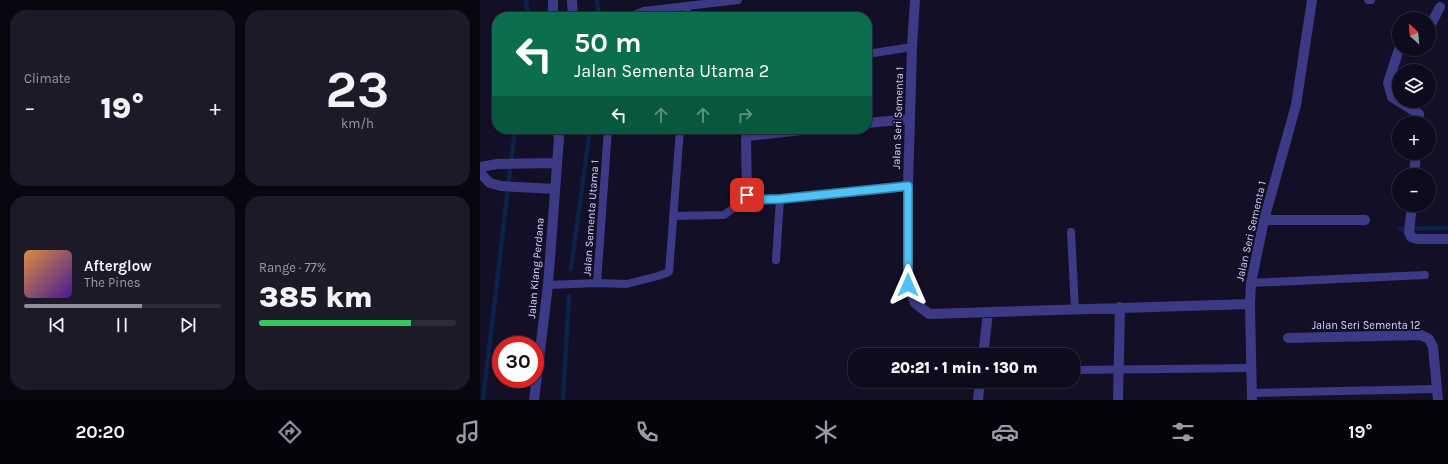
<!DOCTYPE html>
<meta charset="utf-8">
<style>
body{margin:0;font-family:Karla,sans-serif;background:#1c1929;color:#f1f3f6;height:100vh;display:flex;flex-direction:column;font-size:15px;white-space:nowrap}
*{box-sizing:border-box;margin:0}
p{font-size:13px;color:#9b9ba3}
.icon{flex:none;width:22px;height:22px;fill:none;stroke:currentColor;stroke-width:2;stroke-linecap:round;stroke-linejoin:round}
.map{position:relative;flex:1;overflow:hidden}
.drawer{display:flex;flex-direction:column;gap:10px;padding:10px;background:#08060f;width:480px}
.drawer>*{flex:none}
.top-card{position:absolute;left:12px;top:12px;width:380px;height:122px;border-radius:16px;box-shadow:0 1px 3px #0004,0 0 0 1px #2e2b3b;background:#0b6e4f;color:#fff;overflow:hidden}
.needle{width:26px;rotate:334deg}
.buttons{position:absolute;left:912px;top:12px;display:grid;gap:8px}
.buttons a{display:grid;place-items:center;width:44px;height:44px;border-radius:50%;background:#0e0b1c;box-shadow:0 1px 3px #0004,0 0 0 1px #2e2b3b;font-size:20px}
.speed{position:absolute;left:12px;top:336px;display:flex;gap:8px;font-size:20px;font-weight:700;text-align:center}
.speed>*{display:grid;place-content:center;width:52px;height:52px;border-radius:50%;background:#0e0b1c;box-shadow:0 1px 3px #0004,0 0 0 1px #2e2b3b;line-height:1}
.speed .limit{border:6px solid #d22;background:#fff;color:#111}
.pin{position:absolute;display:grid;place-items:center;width:34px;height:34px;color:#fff;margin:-17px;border-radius:8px;box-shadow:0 2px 6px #0006}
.me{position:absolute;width:44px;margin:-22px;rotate:0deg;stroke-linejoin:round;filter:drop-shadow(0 0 3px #0008)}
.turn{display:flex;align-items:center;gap:14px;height:84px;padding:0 16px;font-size:18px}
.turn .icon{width:52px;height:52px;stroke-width:2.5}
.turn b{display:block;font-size:28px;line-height:34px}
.lanes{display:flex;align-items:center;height:38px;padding:0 16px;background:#0003;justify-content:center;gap:20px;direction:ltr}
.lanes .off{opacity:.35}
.big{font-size:30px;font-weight:800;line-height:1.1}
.drawer .widget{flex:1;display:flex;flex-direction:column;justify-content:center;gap:6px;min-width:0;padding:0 14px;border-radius:16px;background:#1c1929}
.drawer .dial{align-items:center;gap:0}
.dial b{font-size:52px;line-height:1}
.song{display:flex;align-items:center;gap:12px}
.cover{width:48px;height:48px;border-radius:6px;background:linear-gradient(135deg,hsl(30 70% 55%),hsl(260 70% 35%))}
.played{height:4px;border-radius:2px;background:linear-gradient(90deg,#8c9099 60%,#2e2b3b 60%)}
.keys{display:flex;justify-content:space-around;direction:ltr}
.heat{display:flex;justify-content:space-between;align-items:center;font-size:22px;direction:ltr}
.charge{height:6px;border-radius:3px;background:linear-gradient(90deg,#34c759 77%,#2e2b3b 0)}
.drawer .tiles{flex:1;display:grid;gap:10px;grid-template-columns:repeat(2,1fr)}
.trip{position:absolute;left:368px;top:348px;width:232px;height:40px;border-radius:16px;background:#0e0b1c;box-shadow:0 1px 3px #0004,0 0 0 1px #2e2b3b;font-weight:800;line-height:40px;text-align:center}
.menu{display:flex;height:64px;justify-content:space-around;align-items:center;background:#06040b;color:#9b9ba3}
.menu .icon{width:28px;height:28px}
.menu .current{color:#8c9099}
.menu b{font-size:18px;color:#f1f3f6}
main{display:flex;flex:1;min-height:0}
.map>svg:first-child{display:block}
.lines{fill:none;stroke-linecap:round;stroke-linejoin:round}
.stream{stroke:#0c2248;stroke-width:4.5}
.lane{stroke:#3d3a85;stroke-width:8}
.street{stroke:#3d3a85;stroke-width:10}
.route-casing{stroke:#337fa1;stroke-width:10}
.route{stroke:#4fc3f7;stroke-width:7}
.labels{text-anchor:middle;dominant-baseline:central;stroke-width:4;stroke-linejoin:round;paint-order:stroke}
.street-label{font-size:11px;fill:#d9d4ff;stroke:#130f26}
</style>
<main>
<section class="drawer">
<div class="tiles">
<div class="widget"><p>Climate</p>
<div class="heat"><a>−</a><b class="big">19°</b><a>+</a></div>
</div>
<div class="widget dial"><b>23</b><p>km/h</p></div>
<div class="widget">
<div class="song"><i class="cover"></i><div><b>Afterglow</b><p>The Pines</p></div></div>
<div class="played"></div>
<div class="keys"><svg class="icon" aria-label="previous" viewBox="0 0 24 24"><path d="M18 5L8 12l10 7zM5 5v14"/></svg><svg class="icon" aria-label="pause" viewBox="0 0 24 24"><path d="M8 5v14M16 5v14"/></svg><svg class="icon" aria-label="next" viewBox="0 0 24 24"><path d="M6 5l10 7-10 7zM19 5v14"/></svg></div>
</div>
<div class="widget"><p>Range · 77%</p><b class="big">385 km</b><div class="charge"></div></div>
</div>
</section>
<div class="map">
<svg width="968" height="400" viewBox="0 0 968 400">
<rect width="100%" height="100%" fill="#130f26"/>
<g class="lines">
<path class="stream" d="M46 0 48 17
M117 0 119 17
M920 229 968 228
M91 269 110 129
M3 400 35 129
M83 400 89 296"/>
<path class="lane" d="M888 0H891
M149 17 164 11 258 0
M207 17V6
M387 54 432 47
M260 129 268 136
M193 216 244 215 268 198
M591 232 595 309
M296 260 300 199
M117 283 147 284 178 276 189 272 200 129
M771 283 945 275
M68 285 117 283 128 129
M593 370 771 368
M772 393 957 389"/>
<path class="street" d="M73 0V17
M92 0 93 17
M435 0 432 47 428 186V285L435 303 449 314 770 304
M949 28 960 7
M919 49 908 83 912 97 939 114 938 123
M387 123 430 119
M331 129 268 136 266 139 267 195 268 198 271 200 300 199 428 186
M0 167 17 164 76 163
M0 173 10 183 21 186 75 189
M934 175 936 153
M932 205 929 232 931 237 937 239H968
M784 220H885
M808 338 941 335 949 339 953 347 958 400
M503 355 508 313
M54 400 68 285 79 138 76 129
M498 400 500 381
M638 400 640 307
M772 400 770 304 771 283 784 220 816 105 832 0"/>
</g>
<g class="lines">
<defs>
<path id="route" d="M267 195 268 198 271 200 300 199 428 186V285"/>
</defs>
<use href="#route" class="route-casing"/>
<use href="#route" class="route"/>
</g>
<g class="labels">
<g class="street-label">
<text transform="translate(418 118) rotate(-88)">Jalan Seri Sementa 1</text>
<text transform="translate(111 218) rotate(-86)">Jalan Sementa Utama 1</text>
<text transform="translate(771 231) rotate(-77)">Jalan Seri Sementa 1</text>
<text transform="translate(56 268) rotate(-85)">Jalan Klang Perdana</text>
<text x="886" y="325">Jalan Seri Sementa 12</text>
</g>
</g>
</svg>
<div class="buttons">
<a><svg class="needle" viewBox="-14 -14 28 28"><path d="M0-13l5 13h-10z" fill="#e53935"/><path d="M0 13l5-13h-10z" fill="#9b9ba3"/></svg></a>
<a><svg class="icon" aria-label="layers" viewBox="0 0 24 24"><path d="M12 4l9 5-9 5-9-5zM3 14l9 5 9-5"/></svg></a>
<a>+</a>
<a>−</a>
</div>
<div class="speed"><div class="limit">30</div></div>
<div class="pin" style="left:267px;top:195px;background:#d93025"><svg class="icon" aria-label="arrive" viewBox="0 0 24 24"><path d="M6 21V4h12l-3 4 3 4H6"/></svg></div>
<svg class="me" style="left:428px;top:285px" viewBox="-20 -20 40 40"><path d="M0-17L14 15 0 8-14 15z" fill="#4fc3f7" stroke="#fff" stroke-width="4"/></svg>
<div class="trip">20:21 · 1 min · 130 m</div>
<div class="top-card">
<div class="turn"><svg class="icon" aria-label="left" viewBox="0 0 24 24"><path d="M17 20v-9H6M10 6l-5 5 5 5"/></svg><div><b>50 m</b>Jalan Sementa Utama 2</div></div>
<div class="lanes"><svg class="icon" aria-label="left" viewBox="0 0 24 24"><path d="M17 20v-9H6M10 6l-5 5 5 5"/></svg><svg class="icon off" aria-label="ahead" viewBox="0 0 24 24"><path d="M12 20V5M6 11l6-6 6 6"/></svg><svg class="icon off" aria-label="ahead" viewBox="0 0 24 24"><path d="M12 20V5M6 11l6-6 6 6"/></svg><svg class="icon off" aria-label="right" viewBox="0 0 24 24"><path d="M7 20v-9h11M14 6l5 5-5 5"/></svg></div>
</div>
</div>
</main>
<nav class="menu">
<b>20:20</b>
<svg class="icon current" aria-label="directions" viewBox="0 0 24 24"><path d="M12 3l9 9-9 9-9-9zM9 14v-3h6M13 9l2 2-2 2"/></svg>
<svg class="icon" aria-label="music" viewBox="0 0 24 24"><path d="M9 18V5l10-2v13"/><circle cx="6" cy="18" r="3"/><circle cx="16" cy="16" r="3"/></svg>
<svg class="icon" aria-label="phone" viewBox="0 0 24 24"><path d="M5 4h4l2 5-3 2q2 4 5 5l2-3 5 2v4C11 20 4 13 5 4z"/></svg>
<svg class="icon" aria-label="climate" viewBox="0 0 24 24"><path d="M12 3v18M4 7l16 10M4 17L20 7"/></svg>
<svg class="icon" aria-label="car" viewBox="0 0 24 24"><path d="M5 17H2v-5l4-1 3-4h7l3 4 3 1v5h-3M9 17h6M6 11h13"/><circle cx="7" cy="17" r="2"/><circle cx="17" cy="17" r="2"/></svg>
<svg class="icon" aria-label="filters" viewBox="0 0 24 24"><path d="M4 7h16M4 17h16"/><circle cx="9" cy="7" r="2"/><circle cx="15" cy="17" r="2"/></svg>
<b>19°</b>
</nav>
